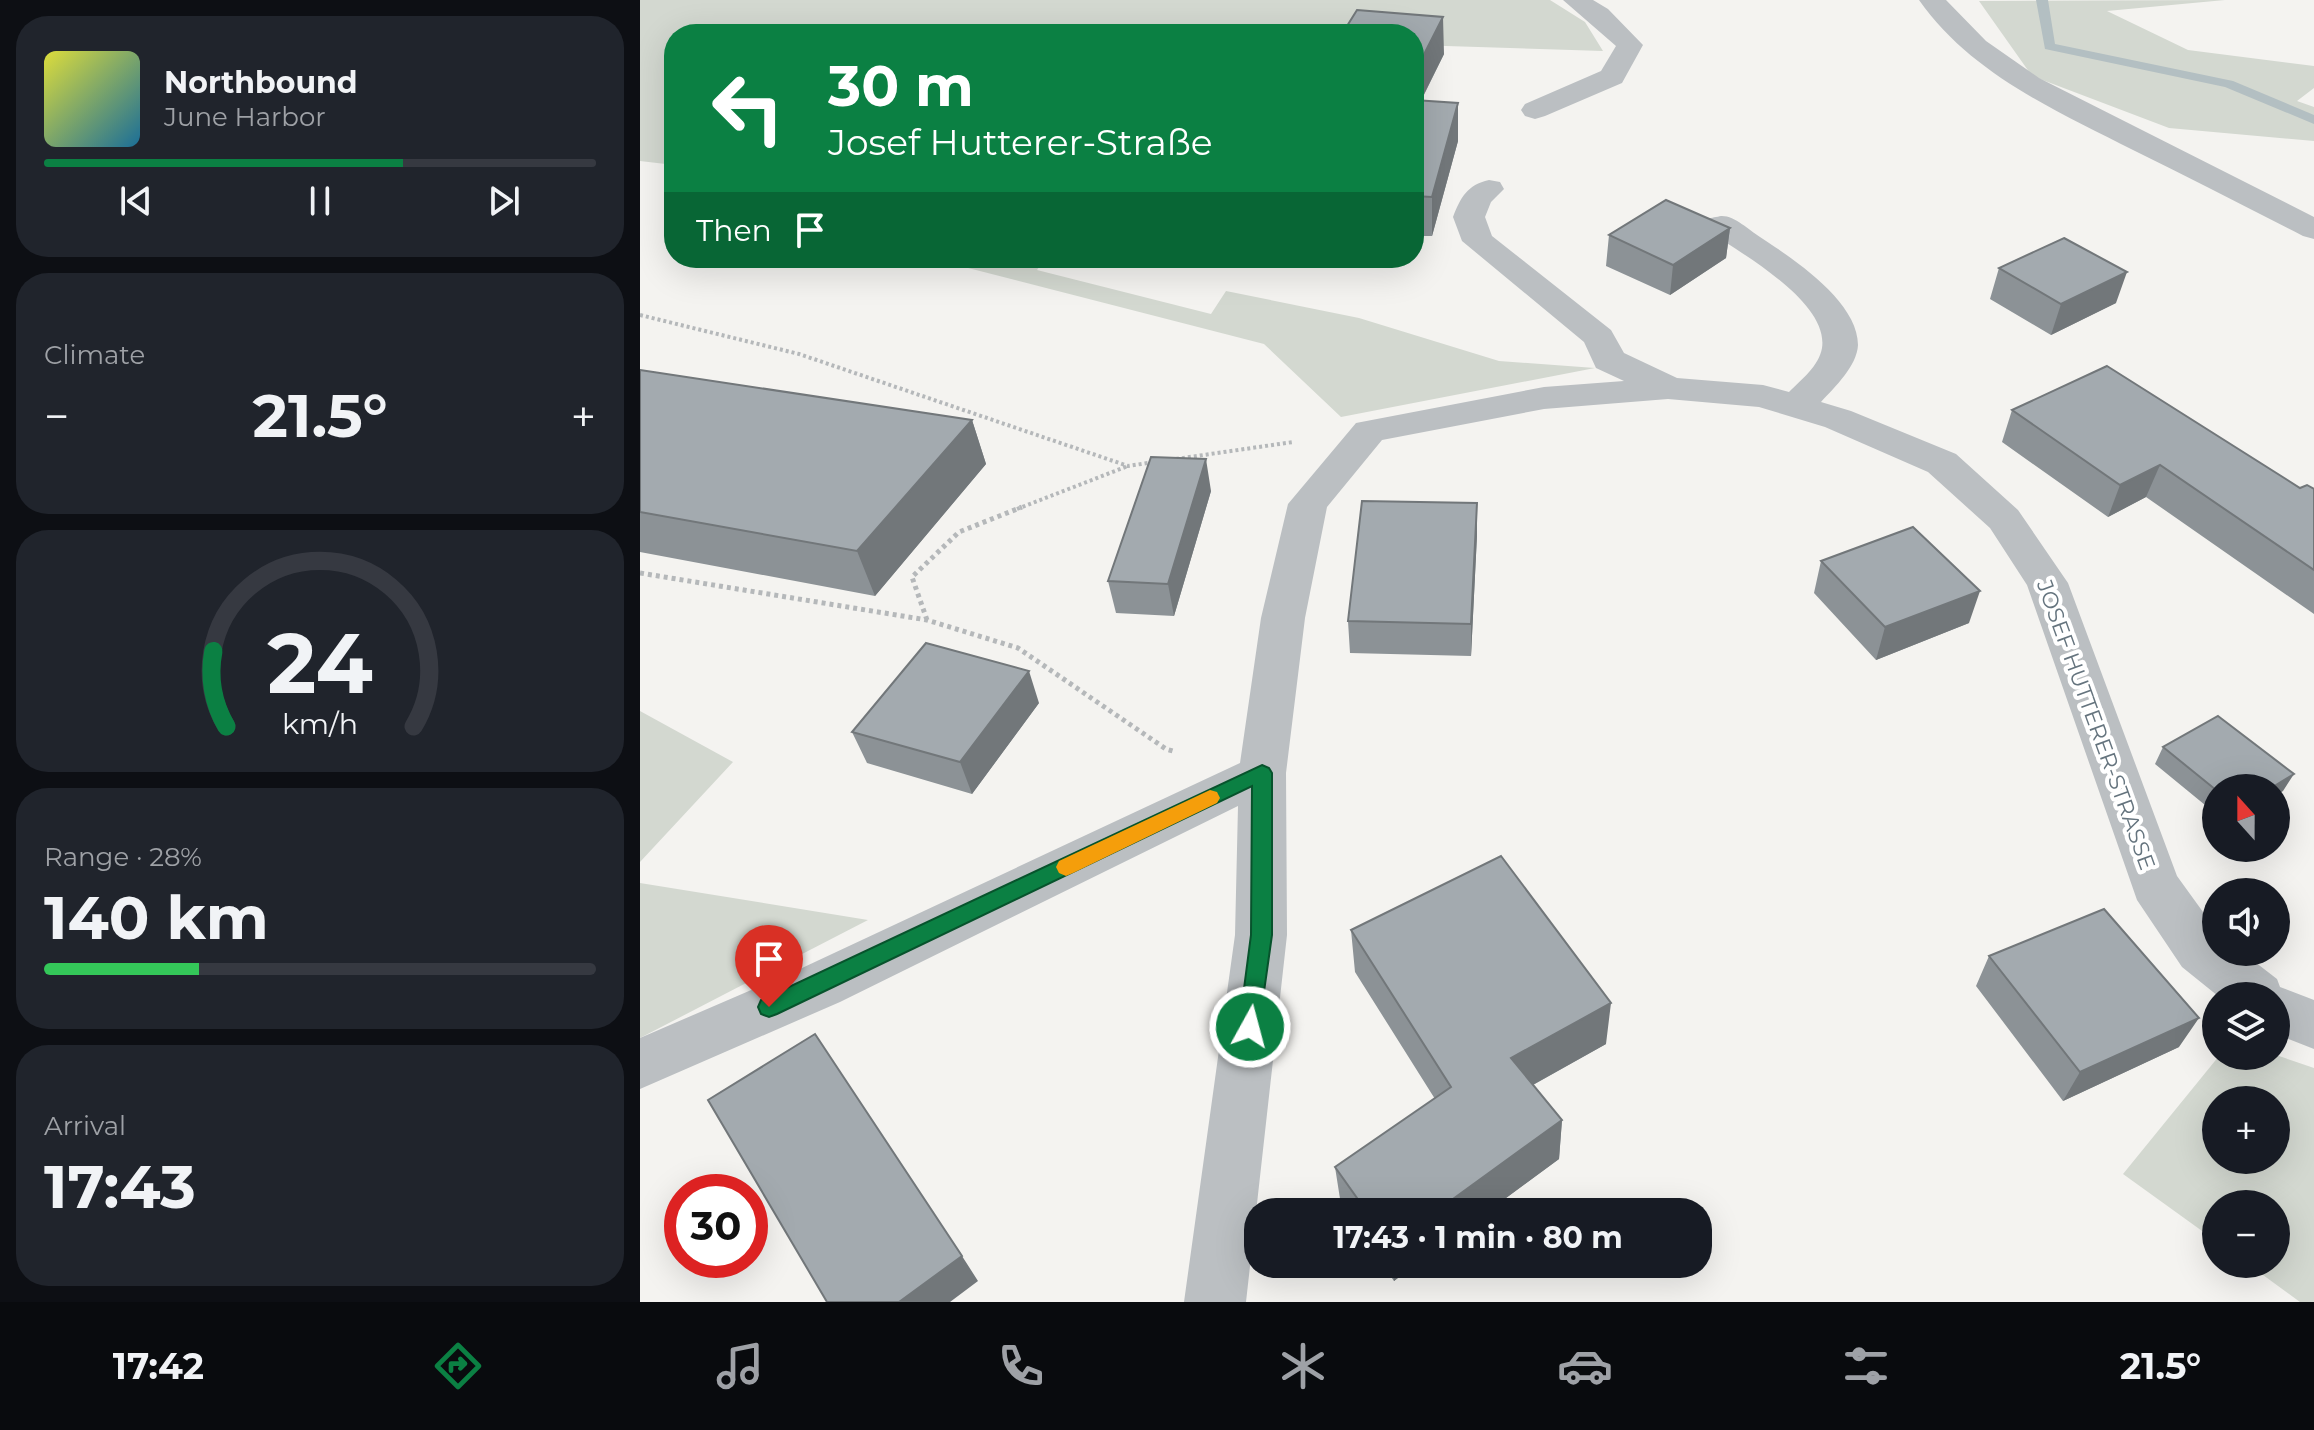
<!DOCTYPE html>
<meta charset="utf-8">
<style>
body{margin:0;font-family:Montserrat,sans-serif;background:#20242c;color:#f1f3f6;height:100vh;display:flex;flex-direction:column;font-size:30px;white-space:nowrap}
*{box-sizing:border-box;margin:0}
p{font-size:26px;color:#9ea1a6}
.icon{flex:none;width:44px;height:44px;fill:none;stroke:currentColor;stroke-width:2;stroke-linecap:round;stroke-linejoin:round}
.map{position:relative;flex:1;overflow:hidden}
.details{display:flex;flex-direction:column;gap:16px;padding:16px;background:#0d0f14;width:640px}
.details>*{flex:none}
.banner{position:absolute;left:24px;top:24px;width:760px;height:244px;border-radius:32px;box-shadow:0 8px 32px #0002;background:#0b8043;color:#fff;overflow:hidden}
.needle{width:52px;rotate:339deg}
.controls{position:absolute;left:1562px;top:774px;display:grid;gap:16px}
.controls a{display:grid;place-items:center;width:88px;height:88px;border-radius:50%;background:#171b24;box-shadow:0 8px 32px #0002;font-size:40px}
.speed{position:absolute;left:24px;top:1174px;display:flex;gap:16px;font-size:40px;font-weight:700;text-align:center}
.speed>*{display:grid;place-content:center;width:104px;height:104px;border-radius:50%;background:#171b24;box-shadow:0 8px 32px #0002;line-height:1}
.speed .limit{border:12px solid #d22;background:#fff;color:#111}
.pin{position:absolute;display:grid;place-items:center;width:68px;height:68px;color:#fff;margin:-82px -34px;border-radius:50% 50% 50% 0;rotate:-45deg;box-shadow:0 0 8px #0007}
.pin .icon{rotate:45deg}
.me{position:absolute;width:88px;margin:-44px;rotate:7deg;stroke-linejoin:round;filter:drop-shadow(0 0 6px #0008)}
.turn{display:flex;align-items:center;gap:28px;height:168px;padding:0 32px;font-size:36px}
.turn .icon{width:104px;height:104px;stroke-width:2.5}
.turn b{display:block;font-size:56px;line-height:68px}
.then{display:flex;align-items:center;height:76px;padding:0 32px;background:#0003;gap:16px;font-size:30px}
.big{font-size:60px;font-weight:700;line-height:1.1}
.details .card{flex:1;display:flex;flex-direction:column;justify-content:center;gap:12px;min-width:0;padding:0 28px;border-radius:32px;background:#20242c}
.details .dial{align-items:center;gap:0}
.dial svg{height:208px;overflow:visible;fill:none;stroke:#363941;stroke-width:7;stroke-linecap:round;text-anchor:middle}
.dial text{fill:#f1f3f6;stroke:none}
.song{display:flex;align-items:center;gap:24px}
.cover{width:96px;height:96px;border-radius:12px;background:linear-gradient(135deg,hsl(60 70% 55%),hsl(200 70% 35%))}
.played{height:8px;border-radius:4px;background:linear-gradient(90deg,#0b8043 65%,#363941 65%)}
.keys{display:flex;justify-content:space-around;direction:ltr}
.heat{display:flex;justify-content:space-between;align-items:center;font-size:44px;direction:ltr}
.charge{height:12px;border-radius:6px;background:linear-gradient(90deg,#34c759 28%,#363941 0)}
.trip{position:absolute;left:604px;top:1198px;width:468px;height:80px;border-radius:32px;background:#171b24;box-shadow:0 8px 32px #0002;font-weight:700;line-height:80px;text-align:center}
.tab-bar{display:flex;height:128px;justify-content:space-around;align-items:center;background:#090b0e;color:#9ea1a6}
.tab-bar .icon{width:56px;height:56px}
.tab-bar .selected{color:#0b8043}
.tab-bar b{font-size:36px;color:#f1f3f6}
main{display:flex;flex:1;min-height:0}
.map>svg:first-child{display:block}
.green{fill:#d3d8d0;fill-rule:evenodd}
.lines{fill:none;stroke-linecap:round;stroke-linejoin:round}
.stream{fill:#b3bfc2;fill-rule:evenodd}
.path-far1{stroke:#b5b8ba;stroke-width:4;stroke-dasharray:3 3;stroke-linecap:butt}
.path{stroke:#b5b8ba;stroke-width:5;stroke-dasharray:4 4;stroke-linecap:butt}
.minor{fill:#bbbfc2;fill-rule:evenodd}
.wall{fill:#8c9296}
.shaded-wall{fill:#72777a}
.building{fill:#a3aaaf;stroke:#72777a;stroke-width:2}
.route{fill:#0b8043;stroke:#07532c;stroke-width:2}
.slow{fill:#f59e0b}
.labels{text-anchor:middle;dominant-baseline:central;stroke-width:8;stroke-linejoin:round;paint-order:stroke}
.street-label{font-size:22px;fill:#65747e;stroke:#fff}
</style>
<main>
<section class="details">
<div class="card">
<div class="song"><i class="cover"></i><div><b>Northbound</b><p>June Harbor</p></div></div>
<div class="played"></div>
<div class="keys"><svg class="icon" aria-label="previous" viewBox="0 0 24 24"><path d="M18 5L8 12l10 7zM5 5v14"/></svg><svg class="icon" aria-label="pause" viewBox="0 0 24 24"><path d="M8 5v14M16 5v14"/></svg><svg class="icon" aria-label="next" viewBox="0 0 24 24"><path d="M6 5l10 7-10 7zM19 5v14"/></svg></div>
</div>
<div class="card"><p>Climate</p>
<div class="heat"><a>−</a><b class="big">21.5°</b><a>+</a></div>
</div>
<div class="card dial"><svg viewBox="0 0 100 80">
<path d="M14 69A42 42 0 1 1 86 69"/>
<path d="M14 69A42 42 0 0 1 9 40" stroke="#0b8043"/>
<text x="50" y="56" font-size="32" font-weight="700">24</text>
<text x="50" y="72" font-size="11">km/h</text>
</svg></div>
<div class="card"><p>Range · 28%</p><b class="big">140 km</b><div class="charge"></div></div>
<div class="card"><p>Arrival</p><b class="big">17:43</b></div>
</section>
<div class="map">
<svg width="1674" height="1302" viewBox="0 0 1674 1302">
<rect width="100%" height="100%" fill="#f4f3f0"/>
<path class="green" d="M0 0H910L945 22 963 51 774 45V34H34V165L0 161Z
M1585 0 1467 11 1548 50 1674 66V88L1657 101 1674 107V141L1529 128 1392 76 1339 1Z
M289 258H405L397 270 571 314 586 291 719 318 859 361 955 368 701 417 624 344Z
M0 711 93 762 0 862Z
M0 883 228 920 0 1038Z
M1636 1055 1674 1068V1302H1660L1608 1264H1636V1204H1576V1241L1483 1174 1579 1056ZM1636 1100V1160H1576V1100Z"/>
<g class="lines">
<path class="stream" d="M1396 0H1408L1415 44 1593 81 1674 115V124L1585 87 1405 49Z"/>
<path class="path-far1" d="M0 315 159 354 488 466 514 462
M536 459 653 442
M377 509 488 466"/>
<path class="path" d="M0 573 287 620 378 648 526 749 536 752
M287 620 272 577 319 532 382 507"/>
<path class="minor" d="M923 0H953L968 9 1003 45 982 83 905 116 895 119 885 116 881 110 885 104 961 71 976 46Z
M1279 0H1306L1346 41 1399 78 1674 217V239L1663 236C1606 207 1550 178 1493 150 1416 111 1330 73 1279 0Z
M849 180 860 182 864 189 851 202 845 217 852 236 971 330 984 353 1037 378 1123 385 1149 392C1161 380 1179 366 1182 348 1189 302 1102 254 1070 232L1065 225 1070 218C1072 218 1080 216 1082 216 1095 216 1109 230 1120 237 1152 258 1218 301 1218 345 1217 366 1195 387 1181 402L1211 411 1316 454 1378 510 1428 583 1537 876 1576 930V952H1602L1637 979 1640 987 1674 1000V1049L1636 1034V996H1578L1542 967 1497 900 1387 585 1350 528 1288 472 1185 427 1119 407 1028 399 904 409 742 440 687 507 665 618 646 773 647 935 606 1302H544L595 935 598 806 200 1002 0 1089V1038L162 968 600 763 621 618 648 504 716 423 904 387 984 381 956 368 944 342 822 241 813 217C821 197 827 185 849 180Z"/>
</g>
<path class="wall" d="M774 34 804 54 781 101 818 103V141L792 236H776L774 241Z
M1090 228 1086 258 1030 295 966 266 969 235Z
M714 258H769L768 261Z
M1359 268 1476 303 1411 335 1350 299Z
M0 370 332 420 346 464 235 596 0 552Z
M1372 410 1660 488 1674 489V614L1506 497 1468 517 1362 442Z
M571 491 534 616 476 613 468 581 494 506Z
M837 535 831 656 710 653 708 621Z
M1181 561 1329 623 1236 660 1174 593Z
M399 703 332 794 227 763 212 732Z
M1523 747 1643 791 1576 788V814L1515 764Z
M711 930 966 1044 893 1085 922 1120 919 1159 847 1212H706L701 1205 695 1167 795 1099 715 972Z
M1349 956 1539 1047 1423 1101 1336 986Z
M742 1264H776L754 1281Z"/>
<path class="shaded-wall" d="M803 17 804 54 774 114V74Z
M818 103V141L792 236V197Z
M774 196 776 236 774 241Z
M1090 228 1086 258 1030 295 1033 265Z
M1487 272 1476 303 1411 335 1421 304Z
M332 420 346 464 235 596 217 551Z
M566 459 571 491 534 616 528 584Z
M1520 465 1506 497 1468 517 1480 485Z
M837 503V535L831 656V624Z
M1340 591 1329 623 1236 660 1245 627Z
M389 671 399 703 332 794 320 762Z
M1654 774 1643 791 1636 796V788H1631Z
M971 1003 966 1044 869 1098 871 1058Z
M1559 1018 1539 1047 1423 1101 1440 1072Z
M922 1120 919 1159 847 1212H795Z
M322 1256 338 1281 310 1302H259Z
M752 1264H776L754 1281Z"/>
<path class="building" d="M717 10 803 17 774 74V34H702Z
M774 100 818 103 792 197 774 196V197Z
M1026 200 1090 228 1033 265 969 235Z
M1424 238 1487 272 1421 304 1359 268Z
M1467 366 1660 488 1667 485 1674 489V570L1520 465 1480 485 1372 410Z
M0 370 332 420 217 551 0 512Z
M511 457 566 459 528 584 468 581Z
M722 501 837 503 831 624 708 621Z
M1273 527 1340 591 1245 627 1181 561Z
M286 643 389 671 320 762 212 732Z
M1578 716 1654 774 1631 788H1576V790L1523 747Z
M861 856 971 1003 871 1058 922 1120 795 1212H727L695 1167 811 1087 711 930Z
M1464 909 1559 1018 1440 1072 1349 956Z
M175 1034 322 1256 259 1302H187L68 1100Z"/>
<path class="route" d="M622 765 629 768 632 773V935L618 1034 610 1037 602 1034 599 1027 611 935 612 786 137 1014 129 1017 121 1014 118 1007 121 1000Z"/>
<path class="slow" d="M570 790 577 792 580 798 577 803 433 873 426 876 419 873 416 867 419 861Z"/>
<g class="labels">
<g class="street-label">
<text transform="translate(1456 725) rotate(70)">JOSEF HUTTERER-STRASSE</text>
</g>
</g>
</svg>
<div class="controls">
<a><svg class="needle" viewBox="-14 -14 28 28"><path d="M0-13l5 13h-10z" fill="#e53935"/><path d="M0 13l5-13h-10z" fill="#9ea1a6"/></svg></a>
<a><svg class="icon" aria-label="sound" viewBox="0 0 24 24"><path d="M4 9h4l5-4v14l-5-4H4zM17 9q2 3 0 6"/></svg></a>
<a><svg class="icon" aria-label="layers" viewBox="0 0 24 24"><path d="M12 4l9 5-9 5-9-5zM3 14l9 5 9-5"/></svg></a>
<a>+</a>
<a>−</a>
</div>
<div class="speed"><div class="limit">30</div></div>
<div class="pin" style="left:129px;top:1007px;background:#d93025"><svg class="icon" aria-label="arrive" viewBox="0 0 24 24"><path d="M6 21V4h12l-3 4 3 4H6"/></svg></div>
<svg class="me" style="left:610px;top:1027px" viewBox="-20 -20 40 40"><circle r="17" fill="#0b8043" stroke="#fff" stroke-width="3"/><path d="M0-11L8 9 0 5-8 9z" fill="#fff"/></svg>
<div class="trip">17:43 · 1 min · 80 m</div>
<div class="banner">
<div class="turn"><svg class="icon" aria-label="left" viewBox="0 0 24 24"><path d="M17 20v-9H6M10 6l-5 5 5 5"/></svg><div><b>30 m</b>Josef Hutterer-Straße</div></div>
<div class="then">Then<svg class="icon" aria-label="arrive" viewBox="0 0 24 24"><path d="M6 21V4h12l-3 4 3 4H6"/></svg></div>
</div>
</div>
</main>
<nav class="tab-bar">
<b>17:42</b>
<svg class="icon selected" aria-label="directions" viewBox="0 0 24 24"><path d="M12 3l9 9-9 9-9-9zM9 14v-3h6M13 9l2 2-2 2"/></svg>
<svg class="icon" aria-label="music" viewBox="0 0 24 24"><path d="M9 18V5l10-2v13"/><circle cx="6" cy="18" r="3"/><circle cx="16" cy="16" r="3"/></svg>
<svg class="icon" aria-label="phone" viewBox="0 0 24 24"><path d="M5 4h4l2 5-3 2q2 4 5 5l2-3 5 2v4C11 20 4 13 5 4z"/></svg>
<svg class="icon" aria-label="climate" viewBox="0 0 24 24"><path d="M12 3v18M4 7l16 10M4 17L20 7"/></svg>
<svg class="icon" aria-label="car" viewBox="0 0 24 24"><path d="M5 17H2v-5l4-1 3-4h7l3 4 3 1v5h-3M9 17h6M6 11h13"/><circle cx="7" cy="17" r="2"/><circle cx="17" cy="17" r="2"/></svg>
<svg class="icon" aria-label="filters" viewBox="0 0 24 24"><path d="M4 7h16M4 17h16"/><circle cx="9" cy="7" r="2"/><circle cx="15" cy="17" r="2"/></svg>
<b>21.5°</b>
</nav>
